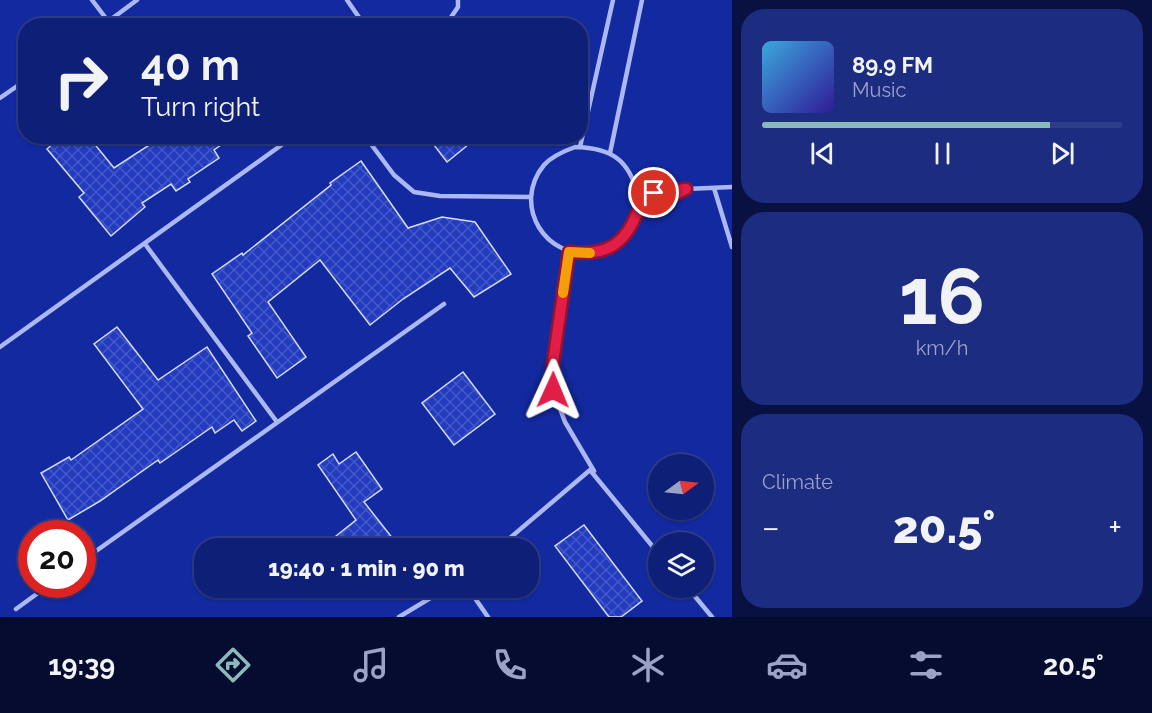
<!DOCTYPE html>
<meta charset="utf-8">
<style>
body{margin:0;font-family:Raleway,sans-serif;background:#1c2c80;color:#f1f3f6;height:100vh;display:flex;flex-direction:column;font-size:22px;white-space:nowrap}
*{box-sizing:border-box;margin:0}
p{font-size:20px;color:#9ba2c6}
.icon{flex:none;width:33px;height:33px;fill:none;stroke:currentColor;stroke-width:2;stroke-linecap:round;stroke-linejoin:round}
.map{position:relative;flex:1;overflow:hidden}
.panel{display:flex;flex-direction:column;gap:9px;padding:9px;background:#081142;width:420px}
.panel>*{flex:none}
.hud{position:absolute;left:18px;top:18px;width:570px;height:126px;border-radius:24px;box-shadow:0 2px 4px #0004,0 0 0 2px #2e3d8a;background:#0e1f78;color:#f1f3f6;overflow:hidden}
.needle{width:39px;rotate:75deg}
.buttons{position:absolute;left:648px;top:454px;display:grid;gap:12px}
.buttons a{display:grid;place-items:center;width:66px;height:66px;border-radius:50%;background:#0e1f78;box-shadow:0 2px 4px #0004,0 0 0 2px #2e3d8a;font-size:30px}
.speed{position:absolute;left:18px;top:520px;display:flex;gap:12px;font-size:30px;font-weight:700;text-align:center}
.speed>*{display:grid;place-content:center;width:78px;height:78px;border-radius:50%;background:#0e1f78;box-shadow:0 2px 4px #0004,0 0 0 2px #2e3d8a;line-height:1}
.speed .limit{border:9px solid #d22;background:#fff;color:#111}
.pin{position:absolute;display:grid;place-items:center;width:51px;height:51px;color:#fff;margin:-26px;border:3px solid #fff;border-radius:50%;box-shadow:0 2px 6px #0007}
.me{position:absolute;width:66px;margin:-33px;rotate:1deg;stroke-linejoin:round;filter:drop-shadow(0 0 4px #0008)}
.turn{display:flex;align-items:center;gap:21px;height:126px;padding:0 24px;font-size:27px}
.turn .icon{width:78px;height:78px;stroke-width:2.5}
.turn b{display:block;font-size:42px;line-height:51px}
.big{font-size:45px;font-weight:800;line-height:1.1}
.panel .tile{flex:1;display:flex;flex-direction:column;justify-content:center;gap:9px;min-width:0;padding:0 21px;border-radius:24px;background:#1c2c80}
.panel .dial{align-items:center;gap:0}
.dial b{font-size:78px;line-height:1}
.song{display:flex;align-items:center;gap:18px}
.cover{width:72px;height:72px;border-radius:9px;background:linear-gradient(135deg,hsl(200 70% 55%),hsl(250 70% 35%))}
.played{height:6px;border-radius:3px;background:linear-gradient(90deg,#8bbbb9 80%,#2e3d8a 80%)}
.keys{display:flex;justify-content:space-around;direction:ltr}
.heat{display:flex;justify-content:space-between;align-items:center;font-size:33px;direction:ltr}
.trip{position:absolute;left:194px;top:538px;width:345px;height:60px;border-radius:24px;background:#0e1f78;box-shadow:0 2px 4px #0004,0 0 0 2px #2e3d8a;font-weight:800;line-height:60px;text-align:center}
.tab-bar{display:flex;height:96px;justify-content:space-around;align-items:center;background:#060c30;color:#9ba2c6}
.tab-bar .icon{width:42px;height:42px}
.tab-bar .selected{color:#8bbbb9}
.tab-bar b{font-size:27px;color:#f1f3f6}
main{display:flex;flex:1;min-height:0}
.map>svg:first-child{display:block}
.building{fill:url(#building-cross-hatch);stroke:#d5dcfe;stroke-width:1.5}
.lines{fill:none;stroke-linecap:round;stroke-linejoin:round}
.lane{stroke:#acb8f4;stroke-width:4.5}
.route-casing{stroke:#92132f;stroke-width:15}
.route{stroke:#e11d48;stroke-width:10}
.slow{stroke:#f59e0b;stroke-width:10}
</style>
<main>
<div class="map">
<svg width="732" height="617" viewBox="0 0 732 617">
<defs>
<pattern id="building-cross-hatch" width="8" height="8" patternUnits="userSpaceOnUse" patternTransform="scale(1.5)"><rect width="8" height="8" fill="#223bbf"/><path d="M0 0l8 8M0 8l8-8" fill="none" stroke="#4358c9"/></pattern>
</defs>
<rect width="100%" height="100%" fill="#1329a0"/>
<path class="building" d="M61 136H88L114 168 163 136H234L214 150 219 158 188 179 190 182 176 191 171 184 142 203 145 207 111 236 79 197 84 193 47 149Z
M427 136H479L447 162Z
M361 161 408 228 442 217 475 222 511 274 474 297 450 268 403 299 370 325 320 260 268 302 306 357 277 378 248 336 252 333 212 274 242 253 243 255 331 185 330 183Z
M117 327 158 380 207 347 256 421 242 431 234 420 215 433 212 427 160 463 158 460 100 501 68 520 41 473 69 457 71 460 143 409 94 344Z
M463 372 495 414 454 445 422 403Z
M356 452 382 489 364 502 401 549H348L336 536 356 520 318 465 333 454 339 464Z
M584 525 642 601 621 617H609L555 546Z"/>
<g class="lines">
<path class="lane" d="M92 0 108 21
M347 0 365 26
M102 26 137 0
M445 26 458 7V0
M0 98 26 80
M365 136 394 175 414 192 440 196 531 197
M575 147C612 148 629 160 638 195L686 189 637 213C629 232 618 248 596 252 546 262 511 205 544 165 552 156 564 151 575 147Z
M580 147 613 0
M610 153 642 0
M714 188 732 247
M686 189 732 187
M145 244 277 422
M569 252 553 363V390L565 422 594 471 590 470 658 553
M0 347 294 136
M497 549 590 470
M82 561 444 304
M468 588 488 617
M688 588 712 617
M16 609 49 585
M399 617 447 588"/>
</g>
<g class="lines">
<defs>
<path id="route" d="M553 390V363L569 252C605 256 624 246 637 213L686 189 654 193"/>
</defs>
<use href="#route" class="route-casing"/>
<use href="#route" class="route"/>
<path class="slow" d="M563 293 569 252 590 253"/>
</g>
</svg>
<div class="buttons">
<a><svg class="needle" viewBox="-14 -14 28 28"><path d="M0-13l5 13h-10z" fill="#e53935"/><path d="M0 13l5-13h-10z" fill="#9ba2c6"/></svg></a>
<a><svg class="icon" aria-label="layers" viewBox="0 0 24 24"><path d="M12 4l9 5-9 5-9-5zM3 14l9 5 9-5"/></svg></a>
</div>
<div class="speed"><div class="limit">20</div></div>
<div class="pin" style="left:654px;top:193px;background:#d93025"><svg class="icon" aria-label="arrive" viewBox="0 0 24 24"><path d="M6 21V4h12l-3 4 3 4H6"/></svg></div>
<svg class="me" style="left:553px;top:390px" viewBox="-20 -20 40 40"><path d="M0-17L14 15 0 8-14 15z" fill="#e11d48" stroke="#fff" stroke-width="4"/></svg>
<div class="trip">19:40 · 1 min · 90 m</div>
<div class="hud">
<div class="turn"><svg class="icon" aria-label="right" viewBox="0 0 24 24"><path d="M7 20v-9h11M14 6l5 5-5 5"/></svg><div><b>40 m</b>Turn right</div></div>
</div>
</div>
<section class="panel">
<div class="tile">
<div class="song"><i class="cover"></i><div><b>89.9 FM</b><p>Music</p></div></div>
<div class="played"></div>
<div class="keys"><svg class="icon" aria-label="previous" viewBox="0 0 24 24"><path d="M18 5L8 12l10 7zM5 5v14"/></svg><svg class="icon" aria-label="pause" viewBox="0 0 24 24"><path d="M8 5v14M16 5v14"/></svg><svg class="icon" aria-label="next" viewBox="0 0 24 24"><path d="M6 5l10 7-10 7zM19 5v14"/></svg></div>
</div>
<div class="tile dial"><b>16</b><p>km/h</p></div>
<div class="tile"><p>Climate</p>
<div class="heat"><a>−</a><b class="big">20.5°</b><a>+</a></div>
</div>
</section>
</main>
<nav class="tab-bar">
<b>19:39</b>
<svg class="icon selected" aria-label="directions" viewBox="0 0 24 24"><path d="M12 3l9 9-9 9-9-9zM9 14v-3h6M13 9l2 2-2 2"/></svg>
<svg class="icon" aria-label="music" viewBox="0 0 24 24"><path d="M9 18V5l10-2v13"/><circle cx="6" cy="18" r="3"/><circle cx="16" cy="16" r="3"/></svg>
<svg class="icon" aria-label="phone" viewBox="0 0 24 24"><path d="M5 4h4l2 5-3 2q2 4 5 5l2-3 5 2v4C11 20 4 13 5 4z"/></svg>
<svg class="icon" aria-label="climate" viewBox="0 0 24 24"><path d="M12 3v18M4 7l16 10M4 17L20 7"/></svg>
<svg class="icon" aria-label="car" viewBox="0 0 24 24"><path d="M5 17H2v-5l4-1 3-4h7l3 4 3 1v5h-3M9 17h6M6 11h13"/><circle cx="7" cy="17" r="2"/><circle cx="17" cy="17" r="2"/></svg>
<svg class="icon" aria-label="filters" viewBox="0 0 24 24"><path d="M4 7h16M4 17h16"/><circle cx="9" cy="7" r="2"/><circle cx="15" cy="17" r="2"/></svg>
<b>20.5°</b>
</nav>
